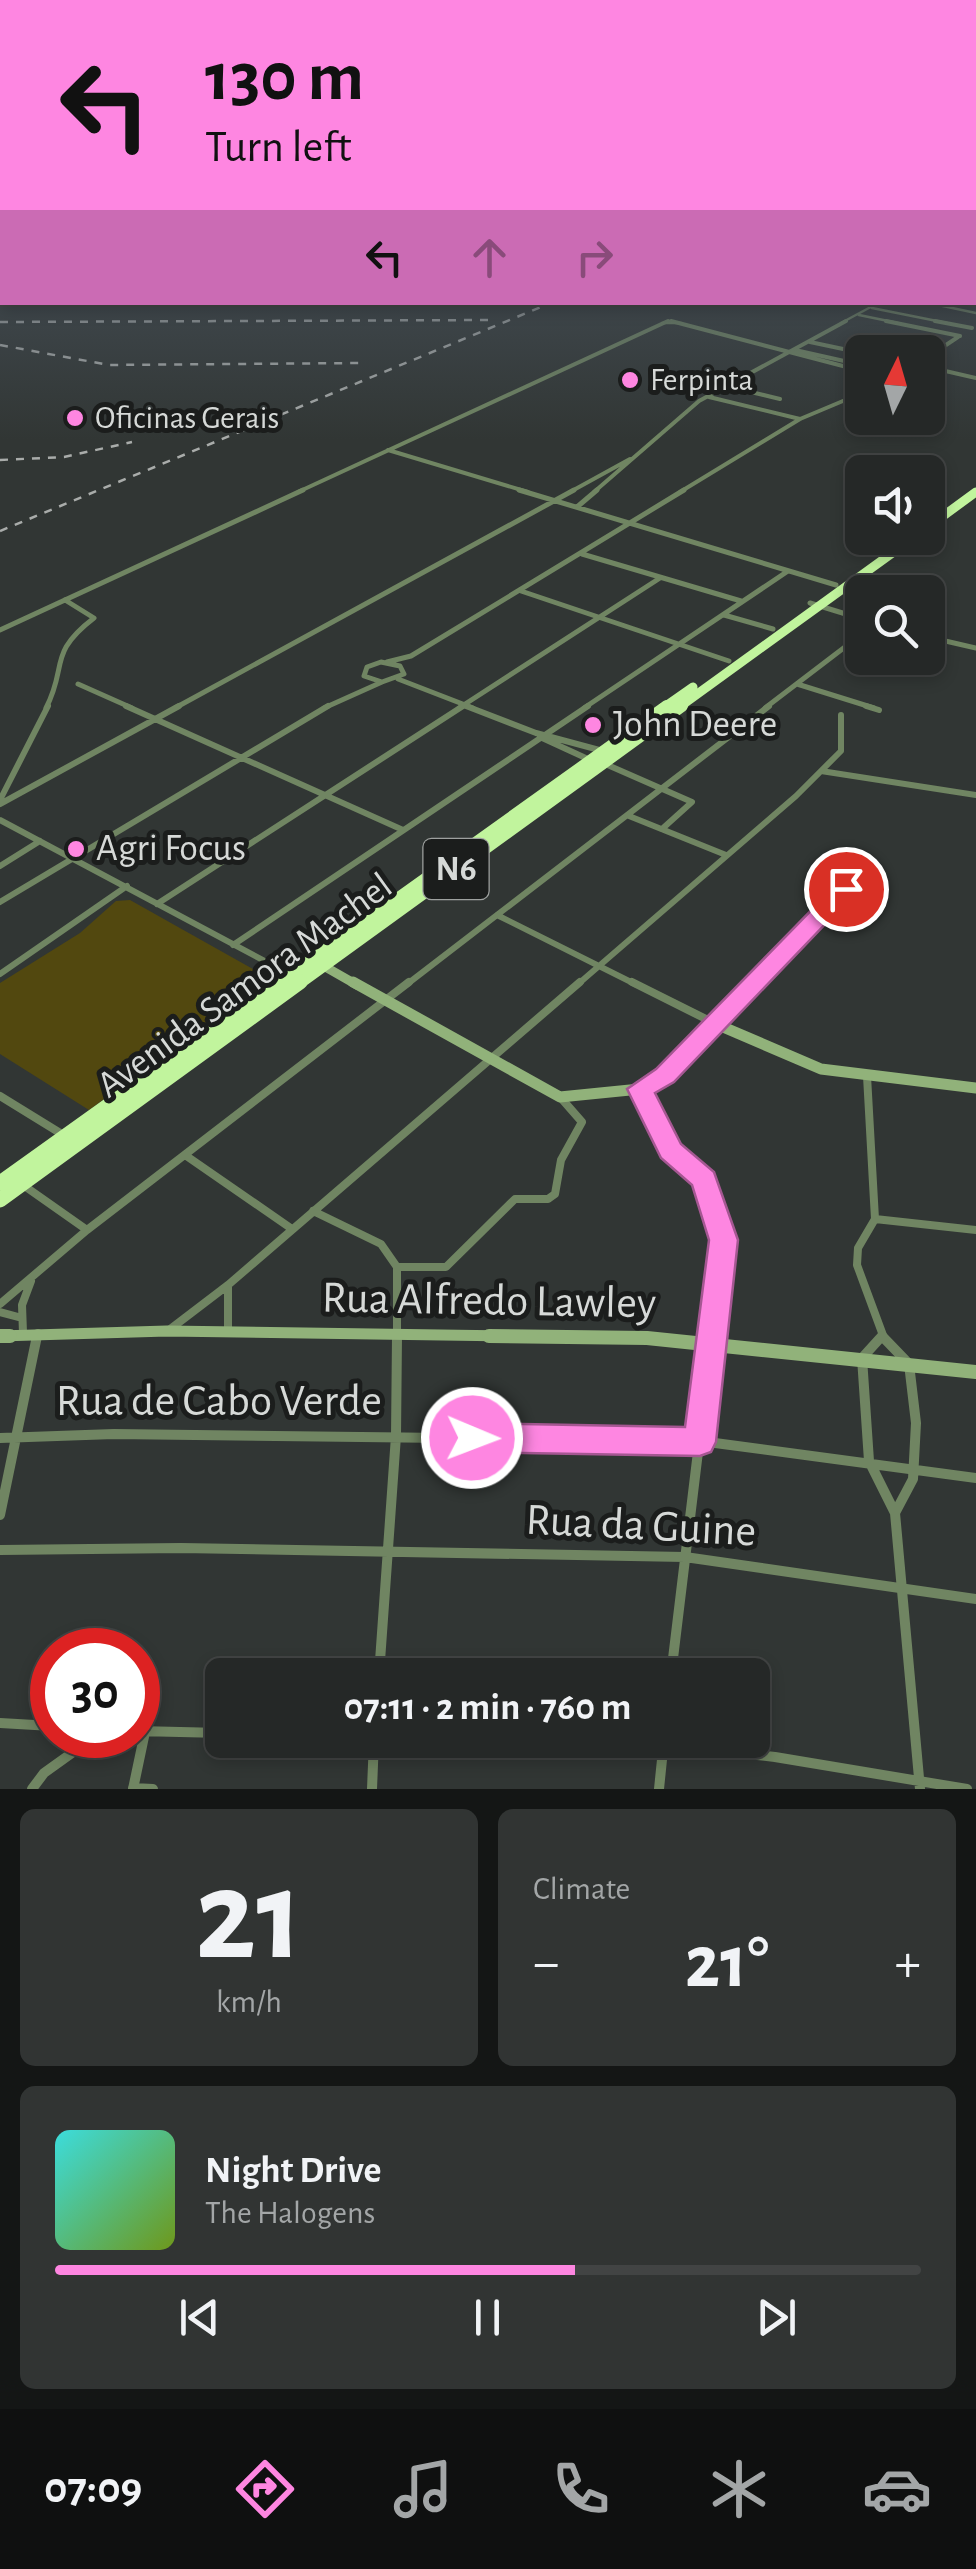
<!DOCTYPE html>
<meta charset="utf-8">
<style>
body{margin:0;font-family:"Alegreya Sans",sans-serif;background:#313433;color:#f1f3f6;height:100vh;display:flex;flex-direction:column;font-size:38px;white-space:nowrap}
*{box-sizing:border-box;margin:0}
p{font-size:32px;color:#a3a6a7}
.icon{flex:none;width:55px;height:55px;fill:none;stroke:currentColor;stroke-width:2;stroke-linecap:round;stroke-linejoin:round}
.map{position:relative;height:1789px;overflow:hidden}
.panel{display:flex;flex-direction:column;gap:20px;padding:20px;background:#141615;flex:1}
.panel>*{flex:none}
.banner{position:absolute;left:0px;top:0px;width:978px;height:305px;box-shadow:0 5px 15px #0003,0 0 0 2px #424444;background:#fe86e1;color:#111;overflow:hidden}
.needle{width:65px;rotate:5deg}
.tools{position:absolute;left:845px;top:335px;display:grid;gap:20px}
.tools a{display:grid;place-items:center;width:100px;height:100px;border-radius:15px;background:#252827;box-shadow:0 5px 15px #0003,0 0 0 2px #424444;font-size:50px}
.speed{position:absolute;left:30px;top:1628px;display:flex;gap:20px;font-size:50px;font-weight:700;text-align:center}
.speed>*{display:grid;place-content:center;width:130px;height:130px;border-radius:50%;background:#252827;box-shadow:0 5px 15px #0003,0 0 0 2px #424444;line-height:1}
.speed .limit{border:15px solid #d22;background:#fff;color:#111}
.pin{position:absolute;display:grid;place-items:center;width:85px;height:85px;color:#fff;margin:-42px;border:5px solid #fff;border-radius:50%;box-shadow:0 2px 10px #0007}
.me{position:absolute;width:110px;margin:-55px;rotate:91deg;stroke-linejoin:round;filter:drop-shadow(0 0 8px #0008)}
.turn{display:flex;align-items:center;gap:35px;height:210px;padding:0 40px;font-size:45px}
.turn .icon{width:130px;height:130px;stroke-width:2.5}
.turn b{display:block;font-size:70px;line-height:85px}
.lanes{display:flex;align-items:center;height:95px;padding:0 40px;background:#0003;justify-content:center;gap:50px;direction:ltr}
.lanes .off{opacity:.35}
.big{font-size:75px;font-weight:700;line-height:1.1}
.panel .tile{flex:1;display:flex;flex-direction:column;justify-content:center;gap:15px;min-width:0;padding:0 35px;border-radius:15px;background:#313433}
.panel .dial{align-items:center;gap:0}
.dial b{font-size:130px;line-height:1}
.song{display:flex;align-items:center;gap:30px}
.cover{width:120px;height:120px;border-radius:15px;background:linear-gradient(135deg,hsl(180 70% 55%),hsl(80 70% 35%))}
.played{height:10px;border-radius:5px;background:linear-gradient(90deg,#fe86e1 60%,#424444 60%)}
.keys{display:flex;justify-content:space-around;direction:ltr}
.heat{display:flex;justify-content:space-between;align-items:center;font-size:55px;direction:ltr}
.panel .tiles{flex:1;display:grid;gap:20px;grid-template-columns:1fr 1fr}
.tile:last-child{grid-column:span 2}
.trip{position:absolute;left:205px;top:1658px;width:565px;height:100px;border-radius:15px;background:#252827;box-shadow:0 5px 15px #0003,0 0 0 2px #424444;font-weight:700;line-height:100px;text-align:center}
.tabs{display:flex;height:160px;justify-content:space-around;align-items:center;background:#0f1010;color:#a3a6a7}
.tabs .icon{width:70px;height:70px}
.tabs .active{color:#fe86e1}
.tabs b{font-size:45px;color:#f1f3f6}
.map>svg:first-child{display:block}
.green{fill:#52480f}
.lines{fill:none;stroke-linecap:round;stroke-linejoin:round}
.street-far5{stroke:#708562;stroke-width:2.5}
.street-far4{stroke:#708562;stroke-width:4}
.street-far3{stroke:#708562;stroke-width:5}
.street-far2{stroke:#708562;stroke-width:6}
.street-far1{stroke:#708562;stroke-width:8}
.street{stroke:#708562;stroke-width:10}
.secondary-far2{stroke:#91b27a;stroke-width:9}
.secondary-far1{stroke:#91b27a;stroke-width:11}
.secondary{stroke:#91b27a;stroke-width:14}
.highway-far2{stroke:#c1f49d;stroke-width:9}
.highway-far1{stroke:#c1f49d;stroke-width:12}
.highway{stroke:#c1f49d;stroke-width:15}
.rail{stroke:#a9acaa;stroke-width:2.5;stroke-dasharray:8 8;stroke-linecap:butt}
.route{fill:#fe86e1;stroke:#a55792;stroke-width:2.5}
.poi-dot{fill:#fe86e1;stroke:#1b1d1c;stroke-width:4}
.labels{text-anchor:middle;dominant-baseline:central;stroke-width:10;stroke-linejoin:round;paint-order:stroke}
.far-poi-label{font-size:32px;fill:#d6d9d7;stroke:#1b1d1c;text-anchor:start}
.shield{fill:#1b1d1c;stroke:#9ea19f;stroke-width:2.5}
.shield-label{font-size:35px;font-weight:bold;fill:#d6d9d7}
.poi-label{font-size:38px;fill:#d6d9d7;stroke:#1b1d1c;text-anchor:start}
.street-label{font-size:38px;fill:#d6d9d7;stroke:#1b1d1c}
.near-street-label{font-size:45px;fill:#d6d9d7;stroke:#1b1d1c}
</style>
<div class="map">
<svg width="976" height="1789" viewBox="0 0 976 1789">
<rect width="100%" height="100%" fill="#313634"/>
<path class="green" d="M130 900 269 978 89 1110 0 1054V983L80 933 116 901Z"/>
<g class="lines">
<path class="street-far5" d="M924 302 976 313
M872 308 947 323
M859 315 898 323
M662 323H681
M841 323 880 302"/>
<path class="street-far4" d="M671 321 862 371
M886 321 960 336
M935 321 972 328
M810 342 862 353
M795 350 862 365
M928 357 958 337
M928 367 976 378
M726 386 780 399
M709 397 800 419
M388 450 528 492
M298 492 668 321
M570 492 630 459
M594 492 699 401 846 321
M680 492 800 419 862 393"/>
<path class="street-far3" d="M519 490 836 585
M577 507 597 490
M582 554 741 601
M521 591 729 661
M810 603 862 619
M724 615 773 629
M0 630 303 490
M928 637 976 648
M381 662 400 666 404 674 382 682 364 676 367 667Z
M387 662 411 656 684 490
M398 679 473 708
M78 684 132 708
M797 684 874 708
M46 708C68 666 47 654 94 618L65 600
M175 708 574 490
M324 708 382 682
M459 708 660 578
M584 708 788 571
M765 708 862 634"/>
<path class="street-far2" d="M126 706 403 830
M466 706 536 733 603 751
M866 706 879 710
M540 737 590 760
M603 763 692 802 662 829
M821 771 976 795
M0 800 48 706
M0 804 179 706
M629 816 726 855
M0 820 289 974
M0 866 40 841
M0 902 328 706
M157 904 463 706
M497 915 637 985
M233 945 588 706
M0 974 127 886
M406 985 769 706
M577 985 796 796 841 751V715
M754 985 846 889 847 857"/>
<path class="street-far1" d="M632 982 716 1024 756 982
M867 1076 875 1219 858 1248 857 1265 884 1338
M641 1090 670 1150 704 1180 724 1240 712 1338
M0 1096 65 1136
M185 1155 292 1229
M23 1185 87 1230
M313 1211 381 1244 397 1267V1338
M875 1219 976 1230
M397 1267H446L515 1199H548L555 1194 561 1160 582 1122 561 1098
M228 1287V1331
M0 1304 87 1230 409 982
M0 1312 22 1318
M169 1330 228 1285 580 982
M23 1333 22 1305 31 1281
M37 1338 38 1333"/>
<path class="street" d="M882 1336 909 1364 916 1423 913 1479 895 1513
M882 1336 862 1358 869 1461 895 1513 920 1789
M0 1438 114 1434 700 1441 976 1478
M0 1515 37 1336
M0 1550 181 1548 685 1557 976 1599
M379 1675 396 1436 397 1336
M671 1675 712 1336
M0 1723 52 1726
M138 1731 222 1733
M496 1740 664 1745 775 1757 967 1789
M133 1788 153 1789
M32 1789 44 1773 97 1735
M133 1789 145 1732
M372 1789 374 1740
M659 1789 664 1740"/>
<path class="secondary-far2" d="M322 965 357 985"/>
<path class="secondary-far1" d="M353 982 560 1097 640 1089 655 1083 716 1024 821 1069 976 1088
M0 1336 167 1331 649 1338"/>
<path class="secondary" d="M0 1336H10
M489 1336 647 1338 976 1372"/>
<path class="highway-far2" d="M928 527 976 492
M663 708 693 687
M678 708 913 538"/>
<path class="highway-far1" d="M277 985 667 706
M297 985 682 706"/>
<path class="highway" d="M0 1183 281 982
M0 1200 300 982"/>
<path class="rail" d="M0 322 490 320
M0 345 109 365 365 363
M0 460 64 457 132 442
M0 531 553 302"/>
</g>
<linearGradient id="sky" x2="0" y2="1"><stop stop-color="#1b1e1d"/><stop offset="0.43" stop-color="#48525c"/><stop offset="1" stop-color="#48525c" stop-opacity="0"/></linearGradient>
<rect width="976" height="440" fill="url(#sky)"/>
<path class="route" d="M846 882 857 889 854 894 674 1082 655 1093 681 1144 714 1172 738 1240 716 1442 711 1452 700 1456 472 1452 460 1448 455 1438 460 1427 472 1423 685 1427 709 1240 692 1185 661 1158 627 1089 656 1069 837 884Z"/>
<g class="poi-dot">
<circle cx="630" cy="380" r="10"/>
<circle cx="75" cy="418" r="10"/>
<circle cx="593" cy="725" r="10"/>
<circle cx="76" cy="849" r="10"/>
</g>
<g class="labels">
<g class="far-poi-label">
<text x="650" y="380">Ferpinta</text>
<text x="95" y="418">Oficinas Gerais</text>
</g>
<rect class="shield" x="423.5" y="839" width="65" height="60" rx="8"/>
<g class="shield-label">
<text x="456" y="869">N6</text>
</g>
<g class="poi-label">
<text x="613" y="725">John Deere</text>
<text x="96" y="849">Agri Focus</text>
</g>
<g class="street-label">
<text transform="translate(245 986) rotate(-36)">Avenida Samora Machel</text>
</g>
<g class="near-street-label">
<text transform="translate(489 1301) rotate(1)">Rua Alfredo Lawley</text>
<text x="219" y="1401">Rua de Cabo Verde</text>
<text transform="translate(641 1526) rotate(3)">Rua da Guine</text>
</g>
</g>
</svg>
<div class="tools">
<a><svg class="needle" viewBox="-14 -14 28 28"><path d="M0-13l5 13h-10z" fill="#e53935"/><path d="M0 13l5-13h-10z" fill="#a3a6a7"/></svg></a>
<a><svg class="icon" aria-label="sound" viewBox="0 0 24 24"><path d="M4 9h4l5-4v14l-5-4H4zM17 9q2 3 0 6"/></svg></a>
<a><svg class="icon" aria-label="search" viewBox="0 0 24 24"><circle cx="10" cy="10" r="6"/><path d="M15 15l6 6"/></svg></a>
</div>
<div class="speed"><div class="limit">30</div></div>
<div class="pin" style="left:846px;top:889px;background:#d93025"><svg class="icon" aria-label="arrive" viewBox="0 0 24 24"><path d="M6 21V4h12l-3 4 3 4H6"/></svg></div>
<svg class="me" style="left:472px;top:1438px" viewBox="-20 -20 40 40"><circle r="17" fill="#fe86e1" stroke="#fff" stroke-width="3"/><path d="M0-11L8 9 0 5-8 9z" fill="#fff"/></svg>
<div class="trip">07:11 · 2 min · 760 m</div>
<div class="banner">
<div class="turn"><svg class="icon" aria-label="left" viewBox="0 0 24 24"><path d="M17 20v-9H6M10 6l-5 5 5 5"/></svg><div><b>130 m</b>Turn left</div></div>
<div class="lanes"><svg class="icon" aria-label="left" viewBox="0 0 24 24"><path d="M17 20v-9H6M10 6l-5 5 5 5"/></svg><svg class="icon off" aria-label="ahead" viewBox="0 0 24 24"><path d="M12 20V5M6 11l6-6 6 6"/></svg><svg class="icon off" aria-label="right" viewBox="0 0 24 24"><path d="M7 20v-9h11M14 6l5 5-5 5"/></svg></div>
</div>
</div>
<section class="panel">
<div class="tiles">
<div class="tile dial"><b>21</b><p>km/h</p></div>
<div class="tile"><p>Climate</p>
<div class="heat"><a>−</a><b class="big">21°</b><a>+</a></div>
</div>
<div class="tile">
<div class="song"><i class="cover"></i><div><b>Night Drive</b><p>The Halogens</p></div></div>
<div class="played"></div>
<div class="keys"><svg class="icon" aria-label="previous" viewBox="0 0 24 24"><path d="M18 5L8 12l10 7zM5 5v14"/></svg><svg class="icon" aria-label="pause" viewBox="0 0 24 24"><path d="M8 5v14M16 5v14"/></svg><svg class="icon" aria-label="next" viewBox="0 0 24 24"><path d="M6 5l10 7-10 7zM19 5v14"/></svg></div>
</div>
</div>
</section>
<nav class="tabs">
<b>07:09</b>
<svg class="icon active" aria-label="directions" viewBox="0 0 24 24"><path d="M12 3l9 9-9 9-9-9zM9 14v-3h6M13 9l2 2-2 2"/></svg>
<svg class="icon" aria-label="music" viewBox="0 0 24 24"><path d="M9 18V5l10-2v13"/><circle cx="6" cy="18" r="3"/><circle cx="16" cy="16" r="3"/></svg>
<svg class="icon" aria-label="phone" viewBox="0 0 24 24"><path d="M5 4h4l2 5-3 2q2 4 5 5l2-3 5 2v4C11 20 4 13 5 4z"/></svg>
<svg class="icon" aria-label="climate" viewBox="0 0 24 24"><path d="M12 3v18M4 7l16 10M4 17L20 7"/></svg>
<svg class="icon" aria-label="car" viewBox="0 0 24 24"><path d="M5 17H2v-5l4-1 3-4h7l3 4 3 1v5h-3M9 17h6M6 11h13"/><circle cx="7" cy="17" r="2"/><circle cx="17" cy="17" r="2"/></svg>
</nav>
